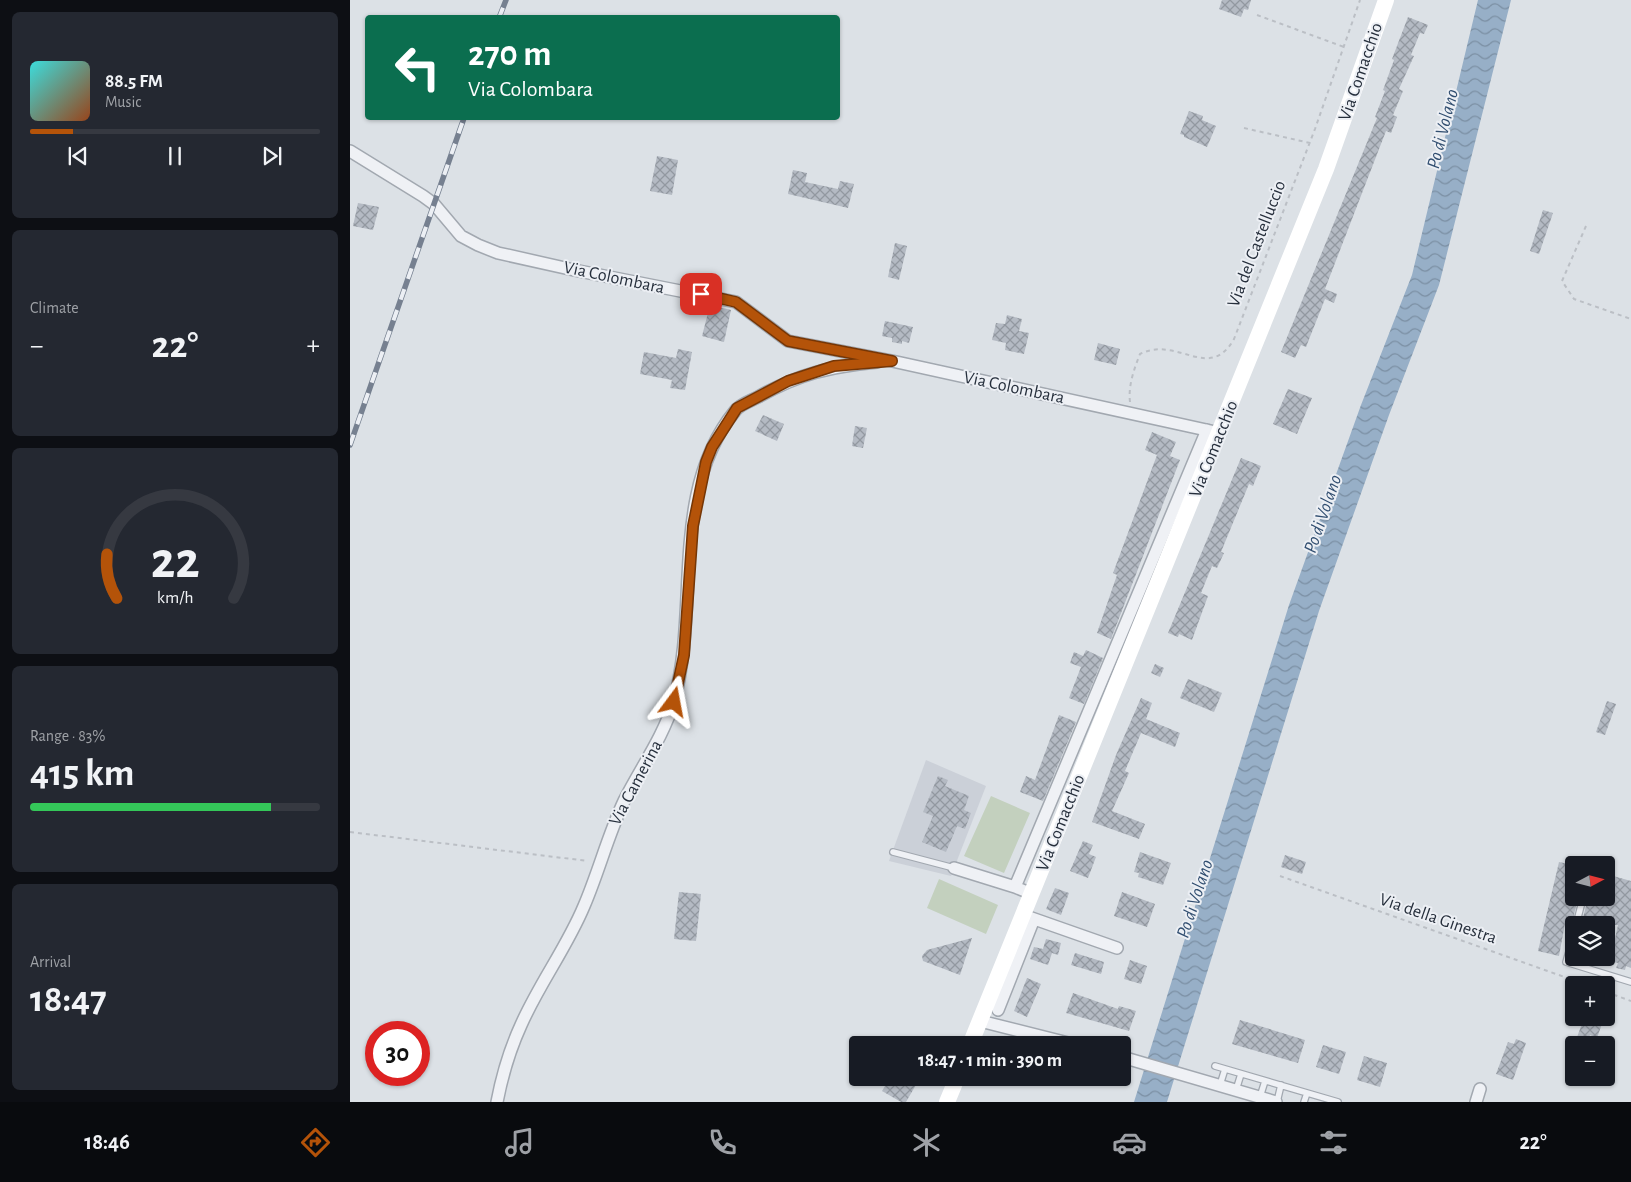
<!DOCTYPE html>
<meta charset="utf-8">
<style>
body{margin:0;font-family:"Alegreya Sans",sans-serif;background:#242831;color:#f1f3f6;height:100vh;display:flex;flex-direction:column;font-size:19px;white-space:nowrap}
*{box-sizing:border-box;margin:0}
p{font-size:16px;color:#9ea1a6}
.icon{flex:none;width:28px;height:28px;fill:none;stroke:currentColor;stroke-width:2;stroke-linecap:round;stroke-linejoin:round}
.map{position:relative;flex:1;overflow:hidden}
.panel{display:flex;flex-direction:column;gap:12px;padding:12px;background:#0d0f14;width:350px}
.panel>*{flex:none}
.top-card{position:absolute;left:15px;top:15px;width:475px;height:105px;border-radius:5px;box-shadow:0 1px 4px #0004;background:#0b6e4f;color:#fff;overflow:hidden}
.needle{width:32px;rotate:83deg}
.controls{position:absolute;left:1215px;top:856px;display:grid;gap:10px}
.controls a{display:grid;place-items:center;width:50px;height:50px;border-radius:5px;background:#171b24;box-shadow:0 1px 4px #0004;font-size:25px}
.speed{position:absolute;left:15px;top:1021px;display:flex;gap:10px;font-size:25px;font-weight:700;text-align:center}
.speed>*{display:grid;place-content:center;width:65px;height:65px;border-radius:50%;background:#171b24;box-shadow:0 1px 4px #0004;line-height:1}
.speed .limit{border:8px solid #d22;background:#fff;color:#111}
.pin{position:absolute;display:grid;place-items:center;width:42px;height:42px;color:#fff;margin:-21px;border-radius:10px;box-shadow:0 2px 8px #0006}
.me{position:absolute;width:55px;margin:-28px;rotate:13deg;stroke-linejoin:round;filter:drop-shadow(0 0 4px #0008)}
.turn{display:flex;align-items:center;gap:18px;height:105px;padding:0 20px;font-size:22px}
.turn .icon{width:65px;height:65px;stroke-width:2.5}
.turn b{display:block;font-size:35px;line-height:42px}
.big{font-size:38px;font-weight:700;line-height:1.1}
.panel .tile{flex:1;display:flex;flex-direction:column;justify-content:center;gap:8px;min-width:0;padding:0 18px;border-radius:8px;background:#242831}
.panel .dial{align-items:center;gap:0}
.dial svg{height:130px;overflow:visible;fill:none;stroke:#363941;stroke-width:7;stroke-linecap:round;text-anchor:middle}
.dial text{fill:#f1f3f6;stroke:none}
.song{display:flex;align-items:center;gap:15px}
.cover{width:60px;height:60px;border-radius:8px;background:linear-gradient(135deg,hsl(180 70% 55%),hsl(20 70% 35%))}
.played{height:5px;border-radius:2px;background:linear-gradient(90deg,#b45309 15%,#363941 15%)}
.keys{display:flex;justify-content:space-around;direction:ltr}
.heat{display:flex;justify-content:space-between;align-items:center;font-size:28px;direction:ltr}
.charge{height:8px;border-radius:4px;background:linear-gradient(90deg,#34c759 83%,#363941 0)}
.trip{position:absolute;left:499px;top:1036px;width:282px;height:50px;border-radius:5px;background:#171b24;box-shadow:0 1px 4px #0004;font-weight:700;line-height:50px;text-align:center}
.menu{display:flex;height:80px;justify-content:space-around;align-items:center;background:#090b0e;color:#9ea1a6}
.menu .icon{width:35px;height:35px}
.menu .selected{color:#b45309}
.menu b{font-size:22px;color:#f1f3f6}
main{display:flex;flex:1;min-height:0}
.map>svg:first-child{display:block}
.built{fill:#cbd0d8}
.pitch{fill:#c3d0be}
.water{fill:url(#water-waves)}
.building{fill:url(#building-cross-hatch)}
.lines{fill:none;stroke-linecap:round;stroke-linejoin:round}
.service-casing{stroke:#a2a8b0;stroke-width:8}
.minor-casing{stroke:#a2a8b0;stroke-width:14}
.path{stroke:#bbbfc5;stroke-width:2;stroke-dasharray:4 4;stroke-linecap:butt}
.service{stroke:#eff1f5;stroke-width:5.5}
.minor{stroke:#eff1f5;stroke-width:11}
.secondary{stroke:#fff;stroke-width:16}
.rail-casing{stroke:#768090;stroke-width:5.5}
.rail{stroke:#eceff4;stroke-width:4;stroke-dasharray:11;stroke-linecap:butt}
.route-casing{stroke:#753606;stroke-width:12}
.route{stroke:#b45309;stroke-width:9}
.labels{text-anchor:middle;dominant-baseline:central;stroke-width:4;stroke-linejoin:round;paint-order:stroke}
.street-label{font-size:18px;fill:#262f3c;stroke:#eceff4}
.water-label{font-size:19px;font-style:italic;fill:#314e70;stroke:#eceff4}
</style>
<main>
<section class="panel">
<div class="tile">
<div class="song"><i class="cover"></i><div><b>88.5 FM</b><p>Music</p></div></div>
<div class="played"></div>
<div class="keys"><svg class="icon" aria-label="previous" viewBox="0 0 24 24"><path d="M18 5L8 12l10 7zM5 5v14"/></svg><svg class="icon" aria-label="pause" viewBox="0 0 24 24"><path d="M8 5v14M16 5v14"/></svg><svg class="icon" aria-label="next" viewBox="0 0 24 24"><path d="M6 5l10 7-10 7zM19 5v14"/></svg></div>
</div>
<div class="tile"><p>Climate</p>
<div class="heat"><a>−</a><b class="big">22°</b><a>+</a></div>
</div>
<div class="tile dial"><svg viewBox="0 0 100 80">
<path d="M14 69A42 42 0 1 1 86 69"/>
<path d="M14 69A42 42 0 0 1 8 42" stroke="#b45309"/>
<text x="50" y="56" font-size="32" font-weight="700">22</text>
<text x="50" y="72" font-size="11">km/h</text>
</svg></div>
<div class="tile"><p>Range · 83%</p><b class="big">415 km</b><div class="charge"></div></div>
<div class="tile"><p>Arrival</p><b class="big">18:47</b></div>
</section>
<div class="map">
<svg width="1281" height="1102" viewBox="0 0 1281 1102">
<defs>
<pattern id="water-waves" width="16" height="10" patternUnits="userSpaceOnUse" patternTransform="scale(1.25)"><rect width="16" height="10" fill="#97afc7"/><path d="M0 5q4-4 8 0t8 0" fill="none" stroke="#7b8fa3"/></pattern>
<pattern id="building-cross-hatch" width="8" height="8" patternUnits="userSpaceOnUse" patternTransform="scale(1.25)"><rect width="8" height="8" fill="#b4bac3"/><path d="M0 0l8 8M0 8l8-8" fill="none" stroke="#9298a0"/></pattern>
</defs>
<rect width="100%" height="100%" fill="#dce1e6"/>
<path class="built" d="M576 760 636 786 601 876 539 861Z"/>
<path class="pitch" d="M641 796 680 813 654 873 614 856Z
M589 879 648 905 636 934 577 908Z"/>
<path class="water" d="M1128 0H1161L1089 285 1039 415 969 611 817 1102H784L939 605 1011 405 1062 275Z"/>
<path class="building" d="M872 0H901L898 10 894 9 891 17 869 9Z
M1058 17 1078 25 1074 34 1070 33 1061 55 1064 56 1049 89 1053 91 1043 115 1047 117 1041 133 1036 131 975 289 987 294 984 303 975 299 956 347 951 345 945 358 931 352 1027 118 1025 117 1035 91 1033 90 1044 60 1042 59Z
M839 111 853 116 852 120 866 126 857 147 834 137V135L830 134Z
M307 156 328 160 322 195 300 191Z
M443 170 457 173 455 182 488 189 490 181 504 184 498 208 438 194Z
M8 203 29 207 23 230 3 226Z
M1193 210 1203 213 1189 254 1180 251Z
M545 243 557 246 549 280 538 277Z
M360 305 381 310 374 342 352 336Z
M657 315 672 319 669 331 679 333 674 354 655 350 656 343 642 340 646 323 655 324Z
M535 321 563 327 559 343 552 341V344L542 342V338L532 336Z
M748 343 770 349 766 365 744 360Z
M328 349 342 352 335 390 320 388 322 380 290 374 294 352 326 358Z
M938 389 962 398 947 434 923 424Z
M413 415 434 424 427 441 405 431Z
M505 426 517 428 513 448 502 446Z
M802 432 826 442 820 456 830 460 761 639 747 633 767 575 763 573 807 455 795 450Z
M891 458 911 466 903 486 899 484 871 552 874 553 867 568 862 566 851 593 858 596 842 640 829 634 828 637 818 633Z
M736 650 753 658 734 704 719 698 731 667 720 663 724 652 733 656Z
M805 664 814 668 810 677 801 673Z
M838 679 872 693 864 712 830 698Z
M791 698 802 703 796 719 830 733 825 747 791 733 775 771 779 773 762 811 795 824 789 839 742 822 766 755Z
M1257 701 1266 704 1255 735 1246 732Z
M709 715 726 722 693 801 670 792 676 776 685 780Z
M588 776 598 780 595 786 619 796 614 810 621 813 615 829 607 826 596 852 572 842 583 816 573 812Z
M733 841 743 845 739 854 746 857 738 878 720 871Z
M790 852 821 863 813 885 788 877 789 873 784 872Z
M935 855 956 862 952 874 931 867Z
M1209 862 1224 865 1221 895 1228 898 1223 919 1216 918 1209 956 1188 951Z
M1256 874 1281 881V968L1276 966 1275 970 1266 968 1268 963 1260 961 1268 925H1245L1232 922 1238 898H1256Z
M705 888 719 893 711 915 696 909Z
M329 892 351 894 346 941 324 939Z
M772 892 805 904 797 927 764 916Z
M622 938 610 975 573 961 572 956 577 950Z
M696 939 711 943 708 955 702 953 698 965 680 959 684 947 693 949Z
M725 953 754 962 751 974 721 965Z
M780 960 797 966 791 984 774 979Z
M677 978 691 984 677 1017 664 1011Z
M723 993 768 1009 769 1006 786 1011 779 1031 716 1013Z
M1234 1018H1254L1247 1038 1240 1035 1237 1044 1226 1040Z
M890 1020 955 1040 948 1063 882 1044Z
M1166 1039 1176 1043 1163 1080 1146 1074 1158 1042 1164 1044Z
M973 1045 996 1052 989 1074 966 1067Z
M1014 1056 1037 1063 1030 1087 1007 1080Z
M540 1078H570L556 1102H551L532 1091Z"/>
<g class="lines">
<defs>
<path id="service" d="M543 852 604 868
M1226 925 1233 898
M1224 934 1216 962 1281 982
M865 1066 988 1102
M870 1085 875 1069
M886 1090 891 1074
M910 1097 915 1081
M927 1102 931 1085
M954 1102 957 1093"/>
<path id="minor" d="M0 151 73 196 84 204 111 236 128 245 148 253 224 270 386 302 438 341 542 361 870 433
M604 868 665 887
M682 894 665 887 857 430
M673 915 767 948
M648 1010 684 919
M630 1021 726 1045
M772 1057 926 1102
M147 1102C152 1076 160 1049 171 1025 189 984 217 947 234 906 249 871 258 835 274 801 291 767 313 738 324 701 350 607 319 492 385 411 390 404 401 401 408 397 451 373 479 367 527 362
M1126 1102 1130 1089"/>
</defs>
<use href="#service" class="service-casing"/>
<use href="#minor" class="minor-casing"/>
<path class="path" d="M907 15 994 47
M894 128 960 143
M1236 226 1212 281 1224 299 1281 319
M780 402C778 386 784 369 790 354 828 335 859 383 884 339L965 129 1010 0
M0 832 238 861
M930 876 1237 985
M1256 992 1281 1001"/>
<use href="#service" class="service"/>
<use href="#minor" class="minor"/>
<path class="secondary" d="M620 1045 976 169 1036 0
M597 1102 607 1078"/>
<defs>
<path id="rail" d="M149 18 156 0
M0 445 114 118"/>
</defs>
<use href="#rail" class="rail-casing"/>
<use href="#rail" class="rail"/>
</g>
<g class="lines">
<defs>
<path id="route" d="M324 702 334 655 343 526 356 462 362 447 387 408 438 381 484 366 542 361 438 341 386 302 351 294"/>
</defs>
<use href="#route" class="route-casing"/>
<use href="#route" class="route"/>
</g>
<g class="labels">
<g class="street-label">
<text transform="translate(1011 72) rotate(-71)">Via Comacchio</text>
<text transform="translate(907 244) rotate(-69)">Via del Castelluccio</text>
<text transform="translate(264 278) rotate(12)">Via Colombara</text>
<text transform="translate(664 388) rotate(12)">Via Colombara</text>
<text transform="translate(864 449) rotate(-68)">Via Comacchio</text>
<text transform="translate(286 783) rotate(-62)">Via Camerina</text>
<text transform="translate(711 823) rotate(-68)">Via Comacchio</text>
<text transform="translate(1088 919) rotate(19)">Via della Ginestra</text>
</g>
<g class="water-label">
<text transform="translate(1093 129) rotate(-76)">Po di Volano</text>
<text transform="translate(973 514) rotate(-71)">Po di Volano</text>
<text transform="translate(845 899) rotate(-72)">Po di Volano</text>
</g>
</g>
</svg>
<div class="controls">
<a><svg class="needle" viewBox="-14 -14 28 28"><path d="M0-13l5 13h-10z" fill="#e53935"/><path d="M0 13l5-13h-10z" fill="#9ea1a6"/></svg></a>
<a><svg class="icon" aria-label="layers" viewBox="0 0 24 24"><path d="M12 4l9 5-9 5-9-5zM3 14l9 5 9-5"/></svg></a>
<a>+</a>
<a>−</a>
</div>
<div class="speed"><div class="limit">30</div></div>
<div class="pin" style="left:351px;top:294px;background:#d93025"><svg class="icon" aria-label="arrive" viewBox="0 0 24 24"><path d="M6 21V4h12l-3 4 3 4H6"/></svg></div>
<svg class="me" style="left:324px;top:702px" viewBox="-20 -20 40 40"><path d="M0-17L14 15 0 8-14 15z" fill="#b45309" stroke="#fff" stroke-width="4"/></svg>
<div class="trip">18:47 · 1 min · 390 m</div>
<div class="top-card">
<div class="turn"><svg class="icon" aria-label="left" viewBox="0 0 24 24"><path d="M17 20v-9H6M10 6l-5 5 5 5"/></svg><div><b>270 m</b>Via Colombara</div></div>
</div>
</div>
</main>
<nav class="menu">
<b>18:46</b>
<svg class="icon selected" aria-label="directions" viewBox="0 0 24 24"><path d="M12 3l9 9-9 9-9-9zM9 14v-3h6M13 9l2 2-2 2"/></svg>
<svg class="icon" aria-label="music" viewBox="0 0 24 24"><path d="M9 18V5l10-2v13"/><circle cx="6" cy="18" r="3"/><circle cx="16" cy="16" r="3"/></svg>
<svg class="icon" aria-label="phone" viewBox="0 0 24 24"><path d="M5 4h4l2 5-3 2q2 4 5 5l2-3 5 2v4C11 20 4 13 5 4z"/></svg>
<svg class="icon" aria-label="climate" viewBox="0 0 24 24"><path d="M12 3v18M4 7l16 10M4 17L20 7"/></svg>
<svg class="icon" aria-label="car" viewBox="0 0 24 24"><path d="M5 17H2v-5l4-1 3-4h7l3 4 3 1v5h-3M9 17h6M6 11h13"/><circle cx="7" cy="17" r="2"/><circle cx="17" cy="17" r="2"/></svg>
<svg class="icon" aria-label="filters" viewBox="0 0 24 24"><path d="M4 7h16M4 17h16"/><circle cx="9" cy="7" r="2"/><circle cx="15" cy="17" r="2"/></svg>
<b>22°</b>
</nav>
